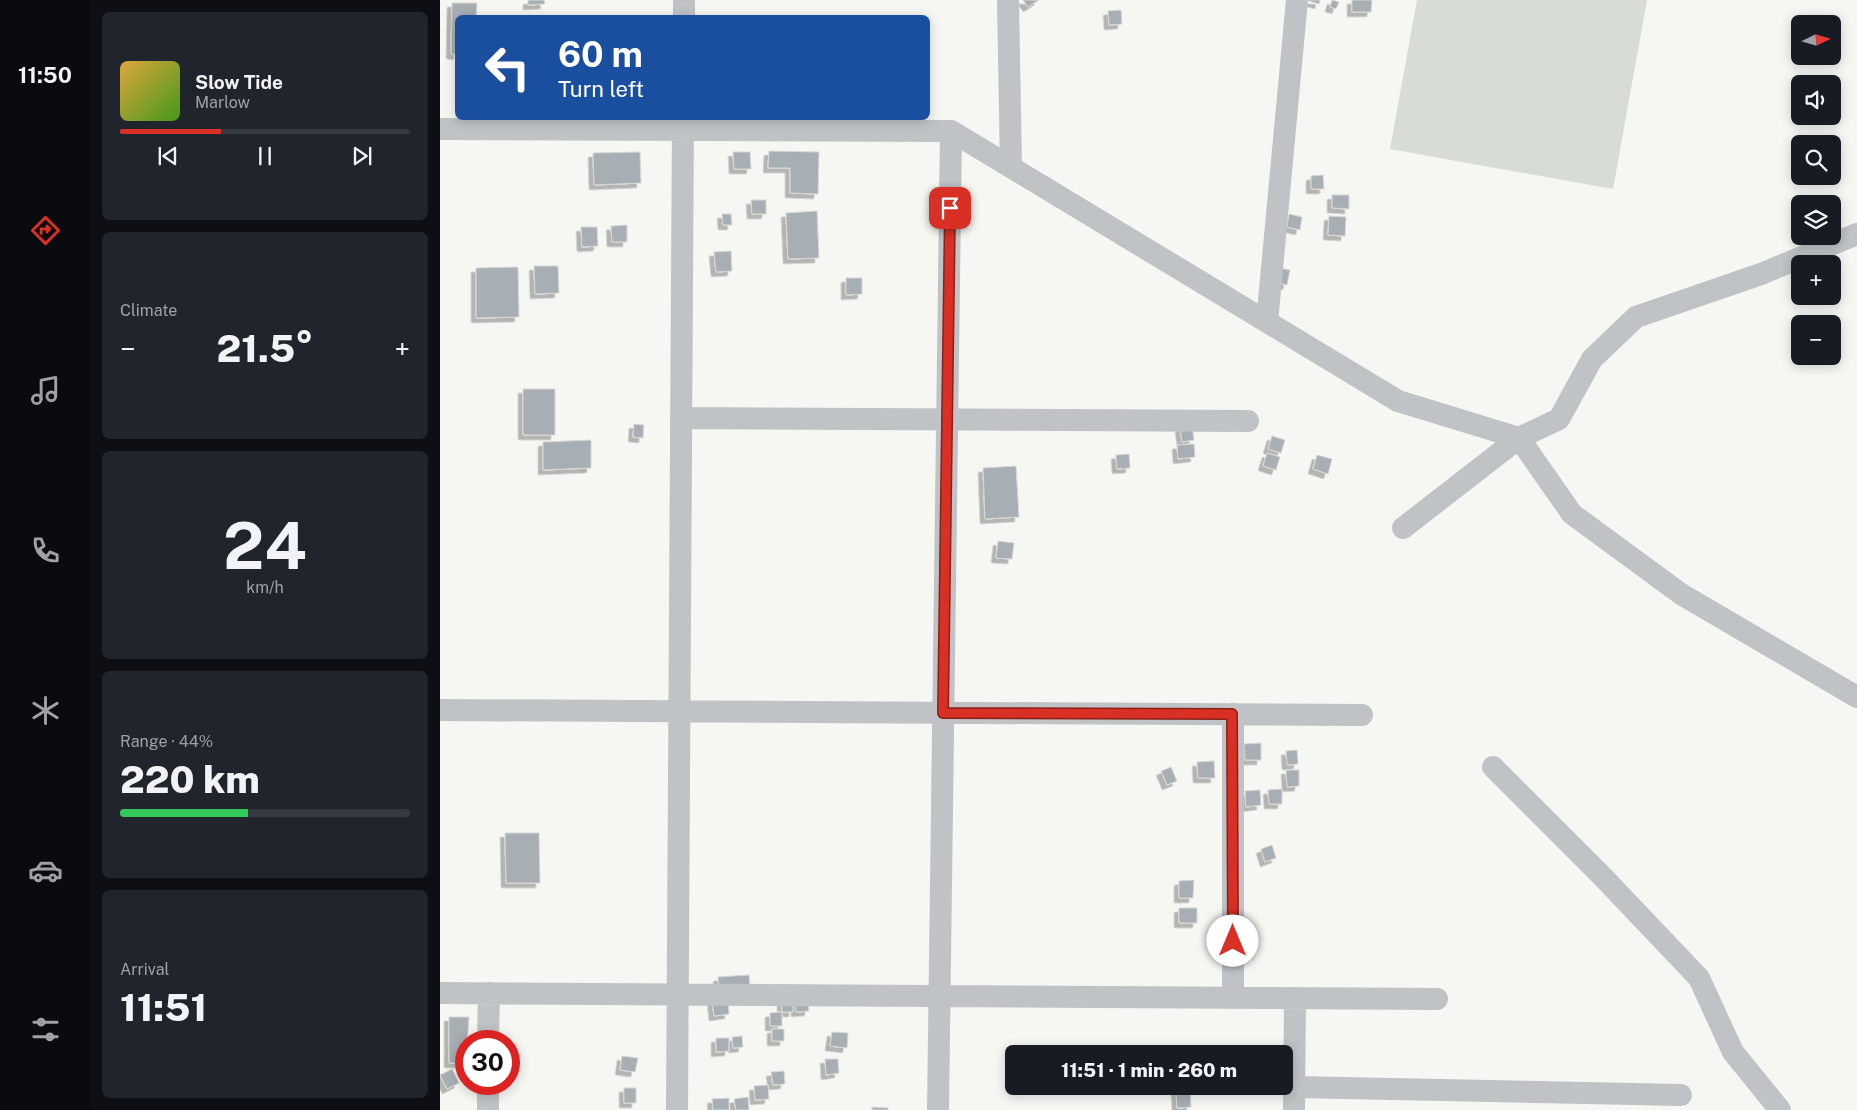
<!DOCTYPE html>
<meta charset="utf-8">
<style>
body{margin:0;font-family:"Public Sans",sans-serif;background:#20242c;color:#f1f3f6;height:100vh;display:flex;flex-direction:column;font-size:19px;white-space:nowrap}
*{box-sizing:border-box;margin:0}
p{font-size:16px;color:#9ea1a6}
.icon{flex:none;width:28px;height:28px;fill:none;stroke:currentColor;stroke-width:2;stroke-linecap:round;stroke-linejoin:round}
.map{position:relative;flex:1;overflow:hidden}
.drawer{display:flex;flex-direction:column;gap:12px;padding:12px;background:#0d0f14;width:350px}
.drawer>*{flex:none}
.guide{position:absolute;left:15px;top:15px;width:475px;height:105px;border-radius:8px;box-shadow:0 2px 12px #0003;background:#1a4fa0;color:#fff;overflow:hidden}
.needle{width:32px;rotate:85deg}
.tools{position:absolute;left:1351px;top:15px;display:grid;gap:10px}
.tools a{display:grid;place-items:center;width:50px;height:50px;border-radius:8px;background:#171b24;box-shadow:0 2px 12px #0003;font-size:25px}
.speed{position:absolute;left:15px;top:1030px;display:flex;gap:10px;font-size:25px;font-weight:700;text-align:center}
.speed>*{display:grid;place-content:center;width:65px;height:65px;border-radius:50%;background:#171b24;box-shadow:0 2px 12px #0003;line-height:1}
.speed .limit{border:8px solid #d22;background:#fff;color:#111}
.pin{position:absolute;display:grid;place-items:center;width:42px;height:42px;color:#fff;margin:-21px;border-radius:10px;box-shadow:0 2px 8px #0006}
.me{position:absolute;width:55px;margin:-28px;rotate:0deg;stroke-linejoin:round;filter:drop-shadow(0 0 4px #0008)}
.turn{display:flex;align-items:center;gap:18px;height:105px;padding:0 20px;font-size:22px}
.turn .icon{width:65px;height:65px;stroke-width:2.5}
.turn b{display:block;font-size:35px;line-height:42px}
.big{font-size:38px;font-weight:800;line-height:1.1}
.drawer .card{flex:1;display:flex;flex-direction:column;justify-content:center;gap:8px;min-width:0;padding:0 18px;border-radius:8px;background:#20242c}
.drawer .dial{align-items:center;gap:0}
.dial b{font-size:65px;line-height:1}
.song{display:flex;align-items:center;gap:15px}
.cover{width:60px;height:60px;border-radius:8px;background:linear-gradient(135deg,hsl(40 70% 55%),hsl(100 70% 35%))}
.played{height:5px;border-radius:2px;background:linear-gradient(90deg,#d93025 35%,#363941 35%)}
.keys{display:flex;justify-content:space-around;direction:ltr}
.heat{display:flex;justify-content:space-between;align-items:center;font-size:28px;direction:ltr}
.charge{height:8px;border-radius:4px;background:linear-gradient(90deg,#34c759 44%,#363941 0)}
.trip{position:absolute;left:565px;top:1045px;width:288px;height:50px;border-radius:8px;background:#171b24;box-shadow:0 2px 12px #0003;font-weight:800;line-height:50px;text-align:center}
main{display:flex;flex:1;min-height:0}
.tab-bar{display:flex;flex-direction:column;width:90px;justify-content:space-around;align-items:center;background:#090b0e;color:#9ea1a6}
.tab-bar .icon{width:35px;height:35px}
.tab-bar .active{color:#d93025}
.tab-bar b{font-size:22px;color:#f1f3f6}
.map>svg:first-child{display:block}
.green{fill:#d7dcd4}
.building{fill:#a8afb4;stroke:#d7d7d5;filter:url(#shadow)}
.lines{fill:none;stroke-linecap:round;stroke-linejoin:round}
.minor{stroke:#bfc3c6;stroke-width:22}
.route-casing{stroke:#8d1f18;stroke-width:12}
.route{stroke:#d93025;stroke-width:9}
</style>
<main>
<nav class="tab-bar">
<b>11:50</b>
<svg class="icon active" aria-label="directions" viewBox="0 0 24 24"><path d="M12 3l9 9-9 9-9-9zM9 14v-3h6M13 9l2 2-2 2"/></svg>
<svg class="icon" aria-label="music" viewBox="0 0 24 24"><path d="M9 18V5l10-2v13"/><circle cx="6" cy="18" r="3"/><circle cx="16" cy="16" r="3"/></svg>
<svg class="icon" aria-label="phone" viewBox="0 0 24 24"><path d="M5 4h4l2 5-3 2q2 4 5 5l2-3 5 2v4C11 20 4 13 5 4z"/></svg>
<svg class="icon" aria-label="climate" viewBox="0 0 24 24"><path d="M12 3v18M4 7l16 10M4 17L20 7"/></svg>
<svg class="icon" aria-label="car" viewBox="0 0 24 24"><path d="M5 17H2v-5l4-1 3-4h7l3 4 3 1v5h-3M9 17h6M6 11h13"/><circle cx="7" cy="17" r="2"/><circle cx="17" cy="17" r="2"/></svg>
<svg class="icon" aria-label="filters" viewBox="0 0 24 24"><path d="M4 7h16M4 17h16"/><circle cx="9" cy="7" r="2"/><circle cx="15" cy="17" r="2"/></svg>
</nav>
<section class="drawer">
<div class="card">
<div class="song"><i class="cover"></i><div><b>Slow Tide</b><p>Marlow</p></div></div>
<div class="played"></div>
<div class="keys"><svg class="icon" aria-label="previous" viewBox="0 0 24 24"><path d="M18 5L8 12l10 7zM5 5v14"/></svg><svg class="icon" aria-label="pause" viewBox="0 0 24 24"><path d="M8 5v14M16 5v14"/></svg><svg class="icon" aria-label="next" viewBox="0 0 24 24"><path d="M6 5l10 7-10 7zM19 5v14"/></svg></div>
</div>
<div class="card"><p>Climate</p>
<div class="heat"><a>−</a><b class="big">21.5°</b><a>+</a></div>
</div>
<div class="card dial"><b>24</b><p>km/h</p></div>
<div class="card"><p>Range · 44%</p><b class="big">220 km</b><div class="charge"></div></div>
<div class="card"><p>Arrival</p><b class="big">11:51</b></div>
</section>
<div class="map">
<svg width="1417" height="1110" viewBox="0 0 1417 1110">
<defs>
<filter id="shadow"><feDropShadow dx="-4.5" dy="4.5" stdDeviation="0" flood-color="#0004"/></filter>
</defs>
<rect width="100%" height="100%" fill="#f6f6f3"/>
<path class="green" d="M977 0H1207L1173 189 950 149Z"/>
<path class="building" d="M88 0H104L105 4 88 5Z
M583 0H599L588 7Z
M866 0H880L879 4Z
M892 0 899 2 896 9 890 7Z
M912 0H932L931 12H912Z
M12 3H37L36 18H18V55L11 54Z
M681 10 682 24 669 25 668 11Z
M329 151 379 152 378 194 350 193V168H328Z
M200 152 201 183 154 185 153 153Z
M293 152H310L311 169H294Z
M883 175 884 189H871V176Z
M892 195H909V209L892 208Z
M311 200H326V214H312Z
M377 211 379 258 348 259 346 213Z
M282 214H291L292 225H283Z
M849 214 862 217 860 230 847 227Z
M889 216 906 217 905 236 888 235Z
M187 225V242H172L171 226Z
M141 227H157L158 246 142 247Z
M291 251 292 271 276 272 274 252Z
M94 266H118L119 293 95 294Z
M78 267 79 317 36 318V268Z
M838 268 850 270 847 285 836 282Z
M406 278H422V294L406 295Z
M83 389H115V435H83Z
M194 424 204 425 203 438 193 437Z
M752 425 754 440 742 442 740 427Z
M832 436 845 440 841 453 828 449Z
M151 440V468L103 470V442Z
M754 444 755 457 738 459 737 445Z
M827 453 840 457 836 470 823 466Z
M689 454 690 468 677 469 676 455Z
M877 455 892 459 888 474 873 469Z
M576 466 579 517 545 519 543 468Z
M558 541 574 543 572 559 556 558Z
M821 743V760H805L804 744Z
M857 750 858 764 847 765 846 751Z
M774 761 775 778H758L757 762Z
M731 767 737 781 727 785 721 771Z
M846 770H859V786L847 787Z
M842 789V804H829L828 790Z
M820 790 821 805 806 807 805 791Z
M65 833H99L100 883H66Z
M832 845 836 858 825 862 821 849Z
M754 880 753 898H739V881Z
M739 908H757V923H739Z
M309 975 310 986 279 988 278 977Z
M288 997 289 1014 274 1016 272 999Z
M342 999H353V1012H342Z
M355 999H368L369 1011 356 1012Z
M342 1012V1026H330V1013Z
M9 1017H29L26 1063H9Z
M332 1029H344V1041H332Z
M392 1032 408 1033 407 1048 390 1046Z
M302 1036 303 1047 293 1048 292 1037Z
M276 1038H289V1051L276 1052Z
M182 1056 198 1058 195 1072 180 1070Z
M385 1059H398L399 1073 386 1075Z
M12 1069 19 1083 7 1089 0 1075Z
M344 1071 345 1084 333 1085 331 1072Z
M328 1085 329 1099 315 1100 314 1086Z
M184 1088H196V1103H184Z
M750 1088 751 1107 737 1108 736 1089Z
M308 1097 309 1110H296L294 1099Z
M289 1098V1110H273L272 1099Z
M432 1107 448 1108V1110H432Z"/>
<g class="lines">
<path class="minor" d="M568 0 571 167
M244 18V0
M0 129 511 131 958 401 1079 438 1132 514 1241 594 1417 697
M827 322 857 0
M241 418 808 421
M963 528 1079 438 1119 419 1152 359 1196 317 1321 274 1417 234
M0 710 922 715
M793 714V998
M1053 767 1161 875 1259 978 1293 1052 1340 1110
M0 993 997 999
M48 1041 49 993
M854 1087 1241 1095
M48 1110V1084
M237 1110 243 118
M498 1110 511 131
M854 1110 855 998"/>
</g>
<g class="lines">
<defs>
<path id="route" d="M510 208 503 713 792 714 793 941"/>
</defs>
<use href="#route" class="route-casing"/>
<use href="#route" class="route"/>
</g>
</svg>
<div class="tools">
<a><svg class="needle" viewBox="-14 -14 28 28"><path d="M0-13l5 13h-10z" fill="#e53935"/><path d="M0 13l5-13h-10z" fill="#9ea1a6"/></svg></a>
<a><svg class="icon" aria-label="sound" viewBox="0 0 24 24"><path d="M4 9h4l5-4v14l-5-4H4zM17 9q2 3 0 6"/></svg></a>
<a><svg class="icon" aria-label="search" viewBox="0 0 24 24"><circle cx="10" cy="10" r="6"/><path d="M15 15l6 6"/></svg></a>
<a><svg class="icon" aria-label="layers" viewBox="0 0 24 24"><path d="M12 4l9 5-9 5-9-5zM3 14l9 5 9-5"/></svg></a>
<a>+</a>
<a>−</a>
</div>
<div class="speed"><div class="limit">30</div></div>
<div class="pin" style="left:510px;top:208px;background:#d93025"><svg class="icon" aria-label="arrive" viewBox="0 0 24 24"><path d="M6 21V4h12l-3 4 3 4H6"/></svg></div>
<svg class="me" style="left:793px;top:941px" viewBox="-20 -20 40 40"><circle r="19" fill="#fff"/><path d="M0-13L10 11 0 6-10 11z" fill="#d93025"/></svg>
<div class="trip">11:51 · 1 min · 260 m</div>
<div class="guide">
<div class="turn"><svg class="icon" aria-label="left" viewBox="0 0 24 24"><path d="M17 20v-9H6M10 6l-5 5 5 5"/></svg><div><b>60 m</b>Turn left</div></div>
</div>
</div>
</main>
